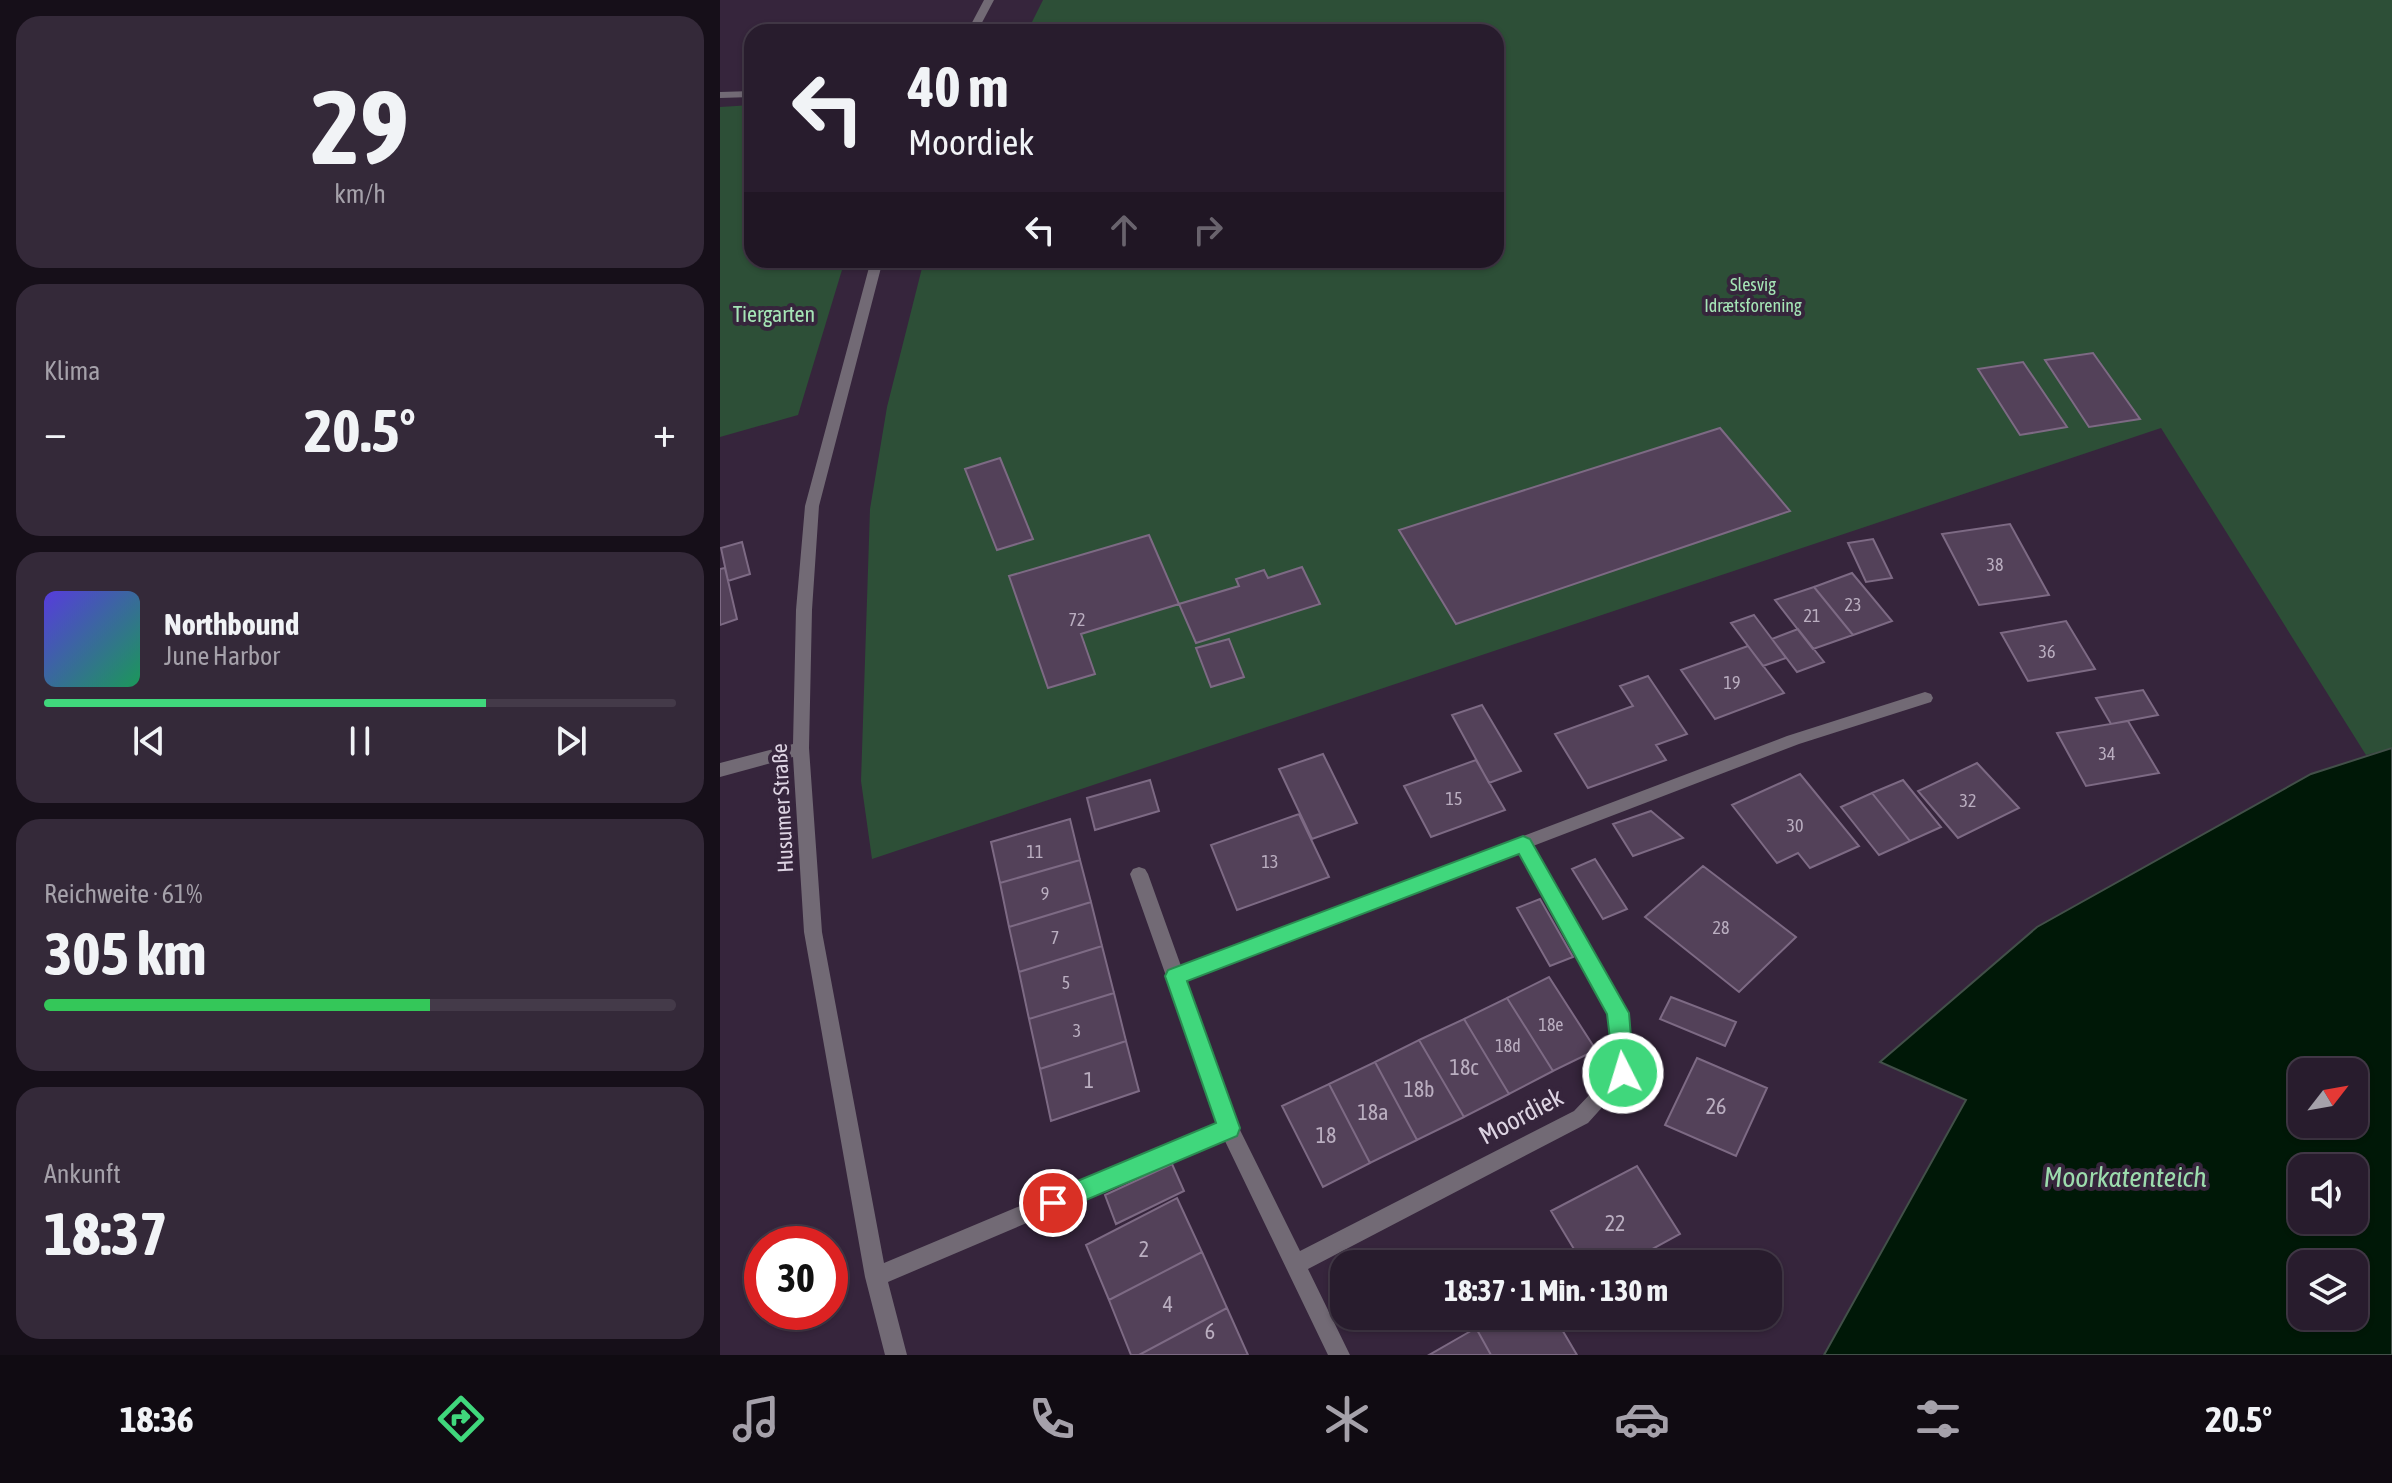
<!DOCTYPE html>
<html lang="de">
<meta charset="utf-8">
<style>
body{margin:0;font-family:"Asap Condensed",sans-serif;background:#342939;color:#f1f3f6;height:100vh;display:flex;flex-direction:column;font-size:30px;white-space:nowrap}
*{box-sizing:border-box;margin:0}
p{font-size:26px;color:#a5a1aa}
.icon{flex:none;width:44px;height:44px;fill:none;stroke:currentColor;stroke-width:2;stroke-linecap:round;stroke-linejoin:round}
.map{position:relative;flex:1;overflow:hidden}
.side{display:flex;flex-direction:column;gap:16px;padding:16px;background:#160f19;width:720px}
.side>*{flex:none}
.hud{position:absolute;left:24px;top:24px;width:760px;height:244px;border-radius:24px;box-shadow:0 2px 6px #0004,0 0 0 2px #443a49;background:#281c2d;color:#f1f3f6;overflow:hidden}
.needle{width:52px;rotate:59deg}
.tools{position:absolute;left:1568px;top:1058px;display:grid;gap:16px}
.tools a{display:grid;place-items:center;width:80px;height:80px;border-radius:16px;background:#281c2d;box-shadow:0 2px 6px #0004,0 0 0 2px #443a49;font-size:40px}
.speed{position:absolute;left:24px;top:1226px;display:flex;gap:16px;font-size:40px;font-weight:700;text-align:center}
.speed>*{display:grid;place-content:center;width:104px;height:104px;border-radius:50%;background:#281c2d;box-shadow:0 2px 6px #0004,0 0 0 2px #443a49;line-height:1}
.speed .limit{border:12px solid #d22;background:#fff;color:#111}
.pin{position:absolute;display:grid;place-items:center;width:68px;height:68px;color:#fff;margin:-34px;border:4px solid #fff;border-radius:50%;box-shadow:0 2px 8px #0007}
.me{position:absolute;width:88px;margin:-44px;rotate:355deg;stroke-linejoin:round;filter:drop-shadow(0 0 6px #0008)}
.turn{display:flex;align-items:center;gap:28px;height:168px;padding:0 32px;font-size:36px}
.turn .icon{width:104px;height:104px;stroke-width:2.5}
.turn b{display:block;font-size:56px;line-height:68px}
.lanes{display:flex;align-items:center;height:76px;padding:0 32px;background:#0003;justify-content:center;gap:40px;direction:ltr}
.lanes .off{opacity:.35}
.big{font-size:60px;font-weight:700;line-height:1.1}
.side .card{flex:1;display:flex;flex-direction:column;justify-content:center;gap:12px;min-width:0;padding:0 28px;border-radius:24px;background:#342939}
.side .dial{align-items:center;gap:0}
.dial b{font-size:104px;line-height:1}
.song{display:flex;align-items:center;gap:24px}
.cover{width:96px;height:96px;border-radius:12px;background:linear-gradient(135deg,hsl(250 70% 55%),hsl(150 70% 35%))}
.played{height:8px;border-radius:4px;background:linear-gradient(90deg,#40d77c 70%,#443a49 70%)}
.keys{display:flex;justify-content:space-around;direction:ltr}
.heat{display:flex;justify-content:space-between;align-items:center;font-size:44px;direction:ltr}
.charge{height:12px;border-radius:6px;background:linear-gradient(90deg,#34c759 61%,#443a49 0)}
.trip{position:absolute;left:610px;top:1250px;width:452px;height:80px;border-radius:24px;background:#281c2d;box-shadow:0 2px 6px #0004,0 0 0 2px #443a49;font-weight:700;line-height:80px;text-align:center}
.tab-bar{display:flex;height:128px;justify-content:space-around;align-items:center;background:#100b12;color:#a5a1aa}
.tab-bar .icon{width:56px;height:56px}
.tab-bar .selected{color:#40d77c}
.tab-bar b{font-size:36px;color:#f1f3f6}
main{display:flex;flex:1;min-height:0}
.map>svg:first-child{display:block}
.green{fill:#2d4f37}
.water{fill:#001807;stroke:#425049;stroke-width:2;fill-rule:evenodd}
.building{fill:#534159;stroke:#7d6a84;stroke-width:2}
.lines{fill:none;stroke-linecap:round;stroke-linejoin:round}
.lane{fill:#726a75;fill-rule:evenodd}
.street{fill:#726a75;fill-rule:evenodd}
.route{fill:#40d77c;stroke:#2a8c51;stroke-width:2}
.labels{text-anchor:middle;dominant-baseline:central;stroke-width:8;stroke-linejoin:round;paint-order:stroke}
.far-park-label{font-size:18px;fill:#a5e5b6;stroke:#36253c}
.number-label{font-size:18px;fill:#baaec0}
.park-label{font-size:22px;fill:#a5e5b6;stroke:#36253c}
.street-label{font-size:22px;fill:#ddd3e2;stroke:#36253c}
.near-number-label{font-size:22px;fill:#baaec0}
.near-street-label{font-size:26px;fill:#ddd3e2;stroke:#36253c}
.near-water-label{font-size:28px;font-style:italic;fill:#9cdcad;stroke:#36253c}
</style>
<main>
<section class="side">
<div class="card dial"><b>29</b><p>km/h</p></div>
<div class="card"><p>Klima</p>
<div class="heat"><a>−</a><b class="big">20.5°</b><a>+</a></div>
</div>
<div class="card">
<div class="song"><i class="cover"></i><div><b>Northbound</b><p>June Harbor</p></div></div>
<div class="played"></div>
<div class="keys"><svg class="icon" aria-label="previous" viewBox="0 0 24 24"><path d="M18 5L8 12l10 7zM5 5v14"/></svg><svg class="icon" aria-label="pause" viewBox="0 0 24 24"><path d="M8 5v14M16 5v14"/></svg><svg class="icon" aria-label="next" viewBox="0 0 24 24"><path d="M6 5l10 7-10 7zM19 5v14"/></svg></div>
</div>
<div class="card"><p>Reichweite · 61%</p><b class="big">305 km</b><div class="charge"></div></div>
<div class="card"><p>Ankunft</p><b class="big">18:37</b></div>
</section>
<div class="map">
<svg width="1672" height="1355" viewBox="0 0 1672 1355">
<rect width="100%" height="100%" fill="#36253c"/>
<path class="green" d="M323 0H1672V748L1646 755 1441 428 152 859 141 781 150 509 167 407 204 260H776V32H307Z
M32 105V260H125L78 415 0 437V107Z"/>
<path class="water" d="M1672 748V1355H1104L1246 1100 1160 1062 1317 927 1591 774ZM1582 1072H1634V1124H1582ZM1582 1168H1634V1220H1582ZM1582 1264H1634V1316H1582Z"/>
<path class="building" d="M1373 353 1420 419 1369 427 1325 360Z
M1303 362 1347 427 1300 435 1258 369Z
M1000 428 1070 511 736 624 679 530Z
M280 458 313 539 277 550 245 469Z
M1290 524 1329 595 1259 605 1222 534Z
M429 535 459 604 361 634 375 674 328 688 289 576Z
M1153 539 1172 578 1146 582 1128 543Z
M22 542 30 574 8 581 1 548Z
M582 567 600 604 476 643 459 604 519 586 516 579 544 570 548 578Z
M5 568 17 619 0 625V569Z
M1132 573 1172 621 1133 635 1094 587Z
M1094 587 1133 635 1093 649 1055 600Z
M1034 615 1052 639 1066 658 1043 666 1011 623Z
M1346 621 1375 669 1308 681 1281 633Z
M1078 629 1104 662 1077 672 1052 639Z
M509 639 524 677 491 687 476 648Z
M1028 646 1064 693 995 719 961 670Z
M928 676 967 734 936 745 946 760 868 788 835 734 913 706 900 686Z
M1423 690 1438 715 1391 724 1376 698Z
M762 705 801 771 769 783 732 715Z
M1408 721 1439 773 1366 786 1337 733Z
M603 754 637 823 592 839 559 769Z
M756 760 785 810 711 837 684 786Z
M1257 763 1299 808 1238 838 1198 791Z
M1080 774 1139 846 1090 868 1078 853 1057 863 1012 805Z
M430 780 439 811 375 830 367 798Z
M1183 780 1221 827 1190 841 1152 793Z
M1152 793 1190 841 1159 855 1121 807Z
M931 811 963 838 913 856 893 824Z
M579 814 609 877 517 910 491 845Z
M350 819 360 860 280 883 271 842Z
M875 859 907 909 883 919 852 869Z
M360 860 371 902 289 927 280 883Z
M983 866 1076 937 1019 992 925 917Z
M820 899 853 957 830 966 797 908Z
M371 902 382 946 299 972 289 927Z
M382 946 394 993 309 1019 299 972Z
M829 977 876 1050 833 1071 787 998Z
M394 993 406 1041 320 1069 309 1019Z
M951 997 1016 1022 1005 1046 940 1019Z
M787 998 833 1071 789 1094 744 1019Z
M744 1019 789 1094 744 1117 699 1040Z
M699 1040 744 1117 697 1140 655 1062Z
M406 1041 419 1091 331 1121 320 1069Z
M977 1058 1047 1088 1016 1156 945 1125Z
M655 1062 697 1140 650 1163 609 1084Z
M609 1084 650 1163 603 1187 562 1106Z
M452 1164 464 1191 396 1224 385 1195Z
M917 1166 960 1234 905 1264H863L831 1211Z
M457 1198 482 1252 389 1300 366 1245Z
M482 1252 507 1308 419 1355H411L389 1300Z
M507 1308 528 1355H419Z
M777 1316H834L857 1355H771L756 1328Z
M756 1328 771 1355H709Z"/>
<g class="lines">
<path class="lane" d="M32 91V97L0 98V92Z"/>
<path class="street" d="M264 0H274L257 32H247Z
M151 260H163L99 506 92 610 89 748 102 932 164 1263 498 1123 410 874 413 869 419 867 425 869 428 874 461 966 1067 736 1205 692 1211 694 1213 698 1211 702 1079 744 813 846 907 1013 913 1073 868 1123 588 1269 630 1355H608L504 1139 168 1282 187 1355H165L145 1277 84 932 73 757 0 777V763L73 744 76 610 85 506ZM799 852 889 1014 893 1070 854 1111 580 1251 518 1126 466 980Z"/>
</g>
<path class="route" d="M803 836 810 839 909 1013 914 1073 911 1080 903 1083 895 1080 887 1014 799 854 467 981 520 1128 517 1136 333 1214 324 1211 321 1203 324 1195 496 1123 445 976 448 970Z"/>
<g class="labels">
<g class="far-park-label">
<text x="1033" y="284">Slesvig<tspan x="1033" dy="21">Idrætsforening</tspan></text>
</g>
<g class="number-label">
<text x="1275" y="564">38</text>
<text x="1133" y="604">23</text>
<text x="1092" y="615">21</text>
<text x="357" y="619">72</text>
<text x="1327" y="651">36</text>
<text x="1012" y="682">19</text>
<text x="1387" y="753">34</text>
<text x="734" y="798">15</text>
<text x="1248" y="800">32</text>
<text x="1075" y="825">30</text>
<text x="315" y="851">11</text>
<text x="550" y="861">13</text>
<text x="325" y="893">9</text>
<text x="1001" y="927">28</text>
<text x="335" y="937">7</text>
<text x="346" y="982">5</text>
<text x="831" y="1024">18e</text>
<text x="357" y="1030">3</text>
<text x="788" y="1045">18d</text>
</g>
<g class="park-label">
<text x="54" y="314">Tiergarten</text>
</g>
<g class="street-label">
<text transform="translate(62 808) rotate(-93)">Husumer Straße</text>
</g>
<g class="near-number-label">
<text x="744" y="1067">18c</text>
<text x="369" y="1080">1</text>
<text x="699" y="1089">18b</text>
<text x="996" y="1106">26</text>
<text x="653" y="1112">18a</text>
<text x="606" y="1135">18</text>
<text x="895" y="1223">22</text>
<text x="424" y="1249">2</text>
<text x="448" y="1304">4</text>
<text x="490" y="1331">6</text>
</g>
<g class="near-street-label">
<text transform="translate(801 1116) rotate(-28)">Moordiek</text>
</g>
<g class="near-water-label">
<text x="1405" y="1177">Moorkatenteich</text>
</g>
</g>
</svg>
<div class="tools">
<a><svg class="needle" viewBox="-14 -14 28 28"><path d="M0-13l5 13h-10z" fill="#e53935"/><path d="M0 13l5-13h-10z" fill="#a5a1aa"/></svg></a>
<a><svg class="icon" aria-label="sound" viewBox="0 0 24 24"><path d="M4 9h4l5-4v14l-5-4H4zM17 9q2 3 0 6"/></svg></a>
<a><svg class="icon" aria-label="layers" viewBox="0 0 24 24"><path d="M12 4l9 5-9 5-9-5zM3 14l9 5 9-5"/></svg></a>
</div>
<div class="speed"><div class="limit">30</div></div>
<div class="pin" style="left:333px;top:1203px;background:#d93025"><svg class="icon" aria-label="arrive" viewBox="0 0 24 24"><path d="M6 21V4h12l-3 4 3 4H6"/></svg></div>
<svg class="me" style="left:903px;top:1073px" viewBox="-20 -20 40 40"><circle r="17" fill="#40d77c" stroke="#fff" stroke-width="3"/><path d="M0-11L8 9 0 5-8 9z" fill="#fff"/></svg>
<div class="trip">18:37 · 1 Min. · 130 m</div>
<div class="hud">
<div class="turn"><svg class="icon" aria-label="left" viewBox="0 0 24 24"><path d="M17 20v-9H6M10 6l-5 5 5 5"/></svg><div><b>40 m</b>Moordiek</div></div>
<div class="lanes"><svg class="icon" aria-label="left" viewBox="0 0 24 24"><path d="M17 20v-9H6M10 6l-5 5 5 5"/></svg><svg class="icon off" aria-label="ahead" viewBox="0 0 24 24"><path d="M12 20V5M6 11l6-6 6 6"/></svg><svg class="icon off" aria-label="right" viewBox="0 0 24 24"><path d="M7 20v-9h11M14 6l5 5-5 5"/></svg></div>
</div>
</div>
</main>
<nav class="tab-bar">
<b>18:36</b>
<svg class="icon selected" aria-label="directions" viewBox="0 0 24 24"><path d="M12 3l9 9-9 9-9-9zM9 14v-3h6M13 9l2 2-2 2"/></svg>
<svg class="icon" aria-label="music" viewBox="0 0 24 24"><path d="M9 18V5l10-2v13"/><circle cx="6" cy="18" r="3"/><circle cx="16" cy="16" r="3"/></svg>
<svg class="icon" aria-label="phone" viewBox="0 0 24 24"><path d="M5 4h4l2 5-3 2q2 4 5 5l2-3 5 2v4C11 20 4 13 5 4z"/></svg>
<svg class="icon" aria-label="climate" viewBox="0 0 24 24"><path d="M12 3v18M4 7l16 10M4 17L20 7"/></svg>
<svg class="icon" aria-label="car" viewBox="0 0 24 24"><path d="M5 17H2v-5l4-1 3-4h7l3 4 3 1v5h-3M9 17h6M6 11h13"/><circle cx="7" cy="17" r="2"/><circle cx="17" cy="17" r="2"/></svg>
<svg class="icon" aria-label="filters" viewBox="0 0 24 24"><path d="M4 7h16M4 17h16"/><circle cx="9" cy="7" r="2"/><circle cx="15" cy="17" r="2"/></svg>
<b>20.5°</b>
</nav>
